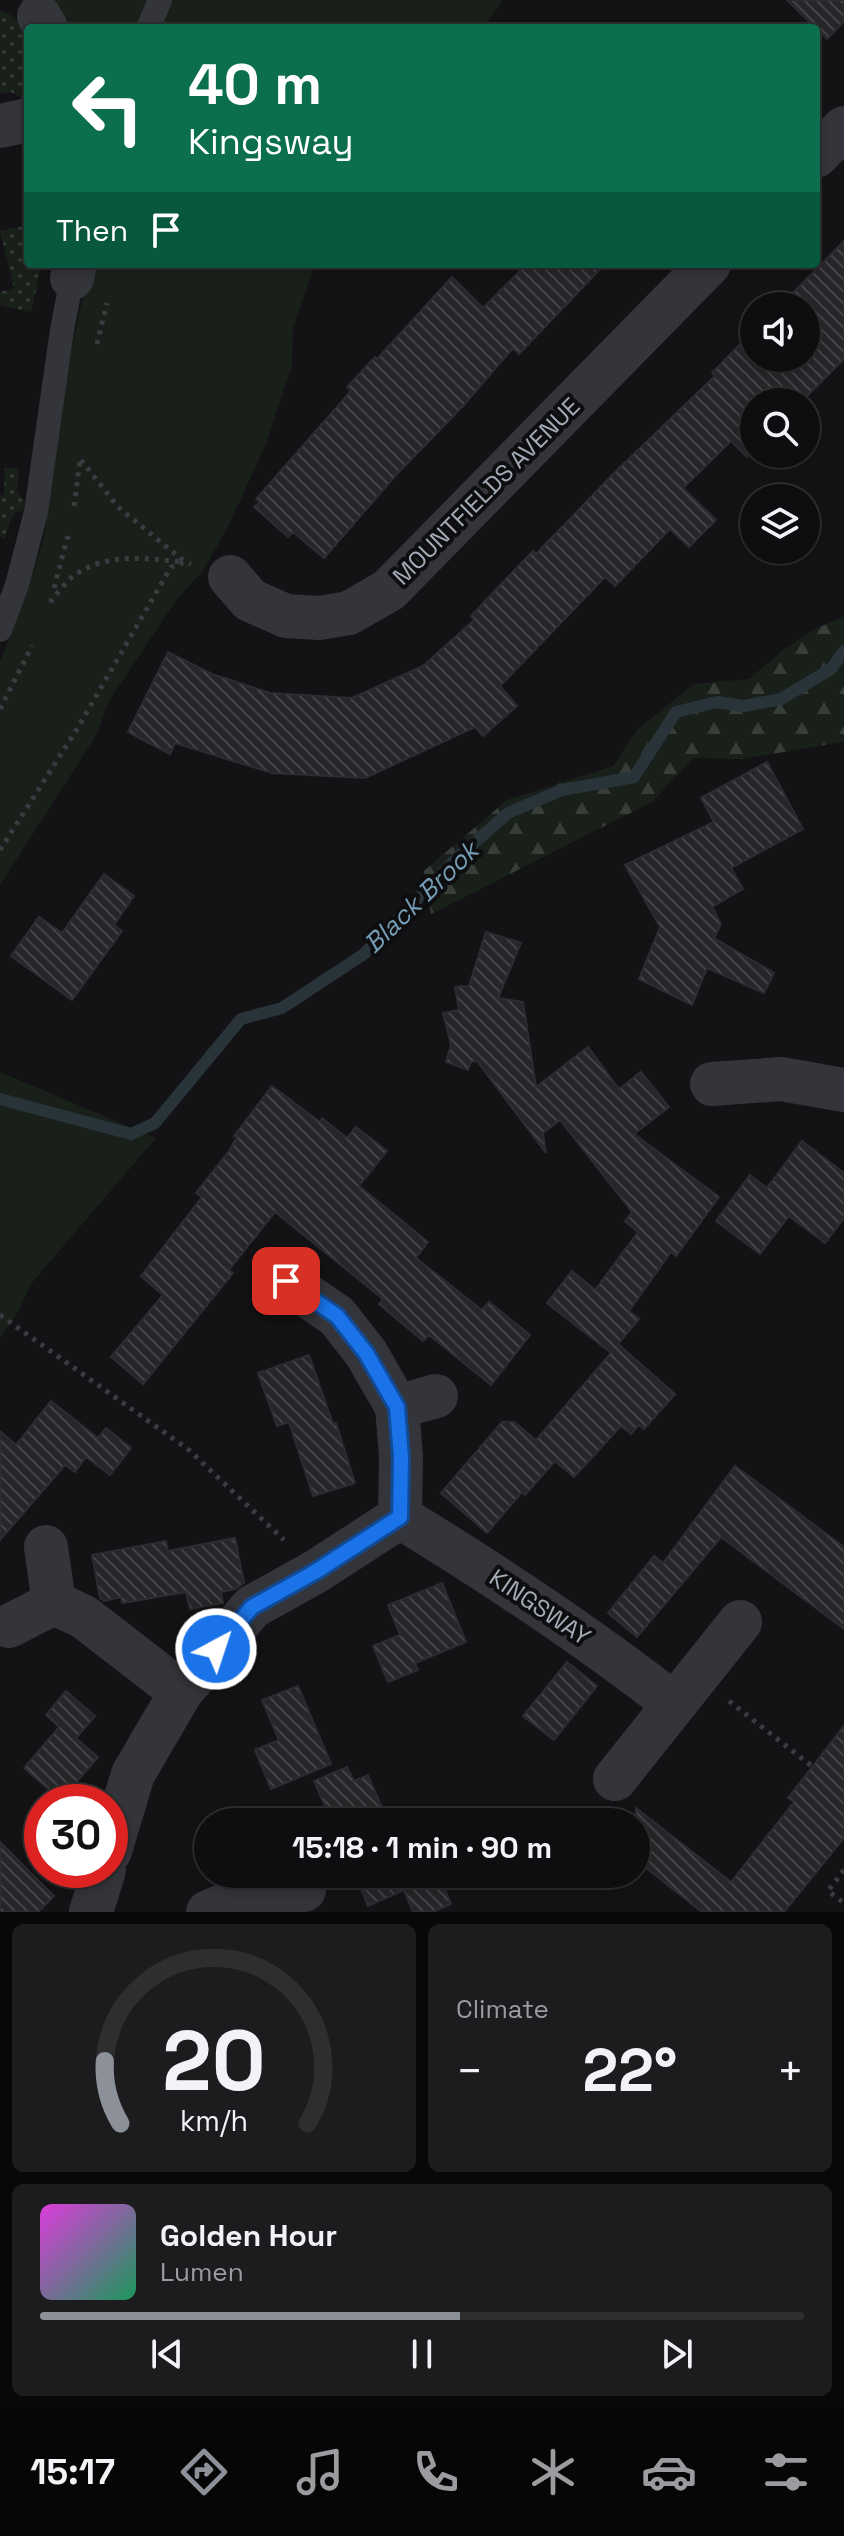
<!DOCTYPE html>
<meta charset="utf-8">
<style>
body{margin:0;font-family:"Space Grotesk",sans-serif;background:#1c1c1e;color:#f1f3f6;height:100vh;display:flex;flex-direction:column;font-size:30px;white-space:nowrap}
*{box-sizing:border-box;margin:0}
p{font-size:26px;color:#9b9c9f}
.icon{flex:none;width:44px;height:44px;fill:none;stroke:currentColor;stroke-width:2;stroke-linecap:round;stroke-linejoin:round}
.map{position:relative;height:1912px;overflow:hidden}
.drawer{display:flex;flex-direction:column;gap:12px;padding:12px;background:#080809;flex:1}
.drawer>*{flex:none}
.hud{position:absolute;left:24px;top:24px;width:796px;height:244px;border-radius:8px;box-shadow:0 4px 12px #0003,0 0 0 2px #2e2e30;background:#0b6e4f;color:#fff;overflow:hidden}
.tools{position:absolute;left:740px;top:292px;display:grid;gap:16px}
.tools a{display:grid;place-items:center;width:80px;height:80px;border-radius:50%;background:#0e0e10;box-shadow:0 4px 12px #0003,0 0 0 2px #2e2e30;font-size:40px}
.speed{position:absolute;left:24px;top:1784px;display:flex;gap:16px;font-size:40px;font-weight:700;text-align:center}
.speed>*{display:grid;place-content:center;width:104px;height:104px;border-radius:50%;background:#0e0e10;box-shadow:0 4px 12px #0003,0 0 0 2px #2e2e30;line-height:1}
.speed .limit{border:12px solid #d22;background:#fff;color:#111}
.pin{position:absolute;display:grid;place-items:center;width:68px;height:68px;color:#fff;margin:-34px;border-radius:16px;box-shadow:0 4px 12px #0006}
.me{position:absolute;width:88px;margin:-44px;rotate:40deg;stroke-linejoin:round;filter:drop-shadow(0 0 6px #0008)}
.turn{display:flex;align-items:center;gap:28px;height:168px;padding:0 32px;font-size:36px}
.turn .icon{width:104px;height:104px;stroke-width:2.5}
.turn b{display:block;font-size:56px;line-height:68px}
.then{display:flex;align-items:center;height:76px;padding:0 32px;background:#0003;gap:16px;font-size:30px}
.big{font-size:60px;font-weight:600;line-height:1.1}
.drawer .widget{flex:1;display:flex;flex-direction:column;justify-content:center;gap:12px;min-width:0;padding:0 28px;border-radius:12px;background:#1c1c1e}
.drawer .dial{align-items:center;gap:0}
.dial svg{height:208px;overflow:visible;fill:none;stroke:#2e2e30;stroke-width:7;stroke-linecap:round;text-anchor:middle}
.dial text{fill:#f1f3f6;stroke:none}
.song{display:flex;align-items:center;gap:24px}
.cover{width:96px;height:96px;border-radius:12px;background:linear-gradient(135deg,hsl(300 70% 55%),hsl(150 70% 35%))}
.played{height:8px;border-radius:4px;background:linear-gradient(90deg,#8c9099 55%,#2e2e30 55%)}
.keys{display:flex;justify-content:space-around;direction:ltr}
.heat{display:flex;justify-content:space-between;align-items:center;font-size:44px;direction:ltr}
.drawer .tiles{flex:1;display:grid;gap:12px;grid-template-columns:1fr 1fr}
.widget:last-child{grid-column:span 2}
.trip{position:absolute;left:194px;top:1808px;width:456px;height:80px;border-radius:40px;background:#0e0e10;box-shadow:0 4px 12px #0003,0 0 0 2px #2e2e30;font-weight:600;line-height:80px;text-align:center}
.tab-bar{display:flex;height:128px;justify-content:space-around;align-items:center;background:#060606;color:#9b9c9f}
.tab-bar .icon{width:56px;height:56px}
.tab-bar .active{color:#8c9099}
.tab-bar b{font-size:36px;color:#f1f3f6}
.map>svg:first-child{display:block}
.green{fill:#192019}
.forest{fill:url(#forest-firs)}
.garden{fill:url(#garden-dots)}
.lines{fill:none;stroke-linecap:round;stroke-linejoin:round}
.stream{stroke:#28333a;stroke-width:12}
.building{fill:url(#building-back-hatch);stroke:#2d2d31;stroke-width:2}
.path{stroke:#393c41;stroke-width:5;stroke-dasharray:4 6;stroke-linecap:butt}
.service{stroke:#34353a;stroke-width:24}
.minor{stroke:#34353a;stroke-width:44}
.route-casing{stroke:#114b97;stroke-width:20}
.route{stroke:#1a73e8;stroke-width:14}
.labels{text-anchor:middle;dominant-baseline:central;stroke-width:8;stroke-linejoin:round;paint-order:stroke}
.street-label{font-size:24px;fill:#a3abb7;stroke:#0e0e10}
.water-label{font-size:26px;font-style:italic;fill:#769db6;stroke:#0e0e10}
</style>
<div class="map">
<svg width="844" height="1912" viewBox="0 0 844 1912">
<defs>
<pattern id="forest-firs" width="22" height="20" patternUnits="userSpaceOnUse" patternTransform="scale(2)"><rect width="22" height="20" fill="#192019"/><path d="M5 1l3.5 6h-7zM16 11l3.5 6h-7z" fill="#373e38"/></pattern>
<pattern id="garden-dots" width="8" height="8" patternUnits="userSpaceOnUse" patternTransform="scale(2)"><rect width="8" height="8" fill="#192019"/><path d="M2 2h.1M6 6h.1" fill="none" stroke="#373e38" stroke-width="1.8" stroke-linecap="round"/></pattern>
<pattern id="building-back-hatch" width="6" height="6" patternUnits="userSpaceOnUse" patternTransform="scale(2)"><rect width="6" height="6" fill="#262629"/><path d="M-1 5l2 2M0 0l6 6M5-1l2 2" fill="none" stroke="#424346"/></pattern>
</defs>
<rect width="100%" height="100%" fill="#131315"/>
<path class="green" d="M46 0H503L483 28H66Z
M91 264H315L293 329 292 365 266 444 227 529 202 572 177 599 109 701 97 734 0 885V662L28 590 44 537 70 353Z
M0 1072 156 1138 30 1285 20 1309 0 1338Z"/>
<path class="forest" d="M844 616V742L741 759 693 758 652 802 431 914 424 871 507 800 613 766 637 730 694 684 749 679 782 651 813 630Z"/>
<path class="garden" d="M0 10C39 25 28 67 28 102L11 92 0 94Z
M28 225V264H42L31 312 0 305V292L14 288 0 231Z
M5 468 19 469 17 492 25 501 23 511 16 512 11 519 5 539 0 537V495H4Z"/>
<g class="lines">
<path class="stream" d="M0 1099 131 1134 155 1123 241 1019 282 1008 364 954 457 858 508 813 562 790 634 777 676 712 717 702 744 706 781 699 831 669 844 651"/>
</g>
<path class="building" d="M787 0H844V21L827 39Z
M844 241V359L801 402H754V450L747 457 731 441 683 488 716 520 689 547 670 529 615 586 605 577 500 686 517 706 483 736 475 727 365 778 272 773 175 743 170 754 128 732 168 652 212 674 270 693 352 698 423 666 474 620 471 616 505 580 533 551 536 554 614 473 715 376 712 373 754 330V358H806V306H780Z
M527 264H605L519 354 513 348 463 406 397 474 324 558 293 532 288 537 254 507 260 502 256 499 351 391 347 387 375 357 377 359 452 277 483 308Z
M767 762 803 829 731 868 743 889 712 907 721 924 714 938 774 973 764 993 707 968 692 1005 639 979 660 927 625 865 714 822 701 798Z
M104 874 134 896 114 925 122 931 72 1000 11 956 39 917 62 933Z
M486 932 521 943 498 998 523 1002 536 1087 588 1047 619 1089 641 1072 669 1107 634 1134 719 1197 676 1256 671 1252 629 1311 639 1319 618 1344 675 1394 644 1429 639 1425 631 1434 621 1426 574 1477 555 1461 525 1495 522 1492 487 1533 441 1493 502 1422H514L536 1440 611 1353 547 1303 572 1271 595 1290 638 1232 625 1221 632 1212 560 1120 543 1133 546 1153 477 1061 471 1062 468 1070 446 1062 451 1045 443 1013 459 1010 455 987 469 986Z
M272 1086 320 1122 322 1118 347 1138 356 1127 387 1151 359 1186 428 1242 416 1258 482 1310 489 1302 530 1335 491 1385 429 1335 423 1341 379 1304 383 1299 275 1212 229 1270 233 1273 143 1384 111 1357 163 1295 141 1276 202 1197 196 1193 229 1151 237 1137 234 1136Z
M802 1141 844 1173V1218L825 1243 789 1216 760 1254 716 1221 750 1175 767 1188Z
M309 1355 333 1424 336 1423 355 1483 313 1496 289 1422 277 1426 258 1373Z
M51 1401 98 1438 106 1428 131 1448 110 1475 86 1457 75 1472 65 1465 0 1540V1431L16 1445Z
M735 1466 844 1547V1629L721 1537 637 1637 608 1613 654 1556 663 1563Z
M235 1538 244 1583 235 1589 221 1592 223 1603 190 1609 186 1592 122 1603 121 1597 104 1601 100 1598 92 1555 166 1541 168 1551Z
M442 1583 466 1642 415 1663 418 1670 388 1682 373 1646 400 1635 388 1605Z
M567 1662 597 1686 554 1740 523 1716Z
M298 1686 331 1764 271 1789 255 1750 279 1740 262 1700Z
M66 1691 95 1716 76 1738 98 1757 61 1800 24 1768 59 1727 46 1715Z
M844 1726V1838L784 1912H702L636 1860V1808L731 1882 794 1802 788 1798Z
M347 1767 354 1781 368 1775 388 1822H332L314 1781Z
M0 1842 54 1896 38 1912H0Z
M355 1874H438L451 1904 433 1912H413L404 1890 368 1906Z"/>
<g class="lines">
<path class="path" d="M97 344 107 303
M81 460 118 507 185 562
M74 506 80 461
M54 588 69 532
M50 602C58 593 66 581 76 574 108 553 146 558 181 562
M0 709 32 646
M0 850 77 729 171 567 185 562 191 564
M0 1315 189 1450 284 1540
M729 1701 813 1767
M844 1870 828 1891 844 1903"/>
<path class="service" d="M148 28 160 0
M0 630 17 585 36 512 62 330 72 278"/>
<path class="minor" d="M39 16 46 28
M0 126 28 120
M816 156 844 128
M72 278 75 264
M230 577 250 600 286 616 319 618 349 613 389 590 709 264
M712 1084 781 1079 844 1090
M286 1281 337 1316 366 1353 397 1407 401 1457 400 1517
M397 1407 436 1396
M400 1517C495 1575 587 1636 674 1704
M54 1603 84 1617 181 1692
M9 1626 54 1603 46 1547
M615 1779 740 1622
M110 1851 133 1774 181 1692 252 1607 315 1572 400 1517
M256 1874 258 1891 304 1890
M91 1912 104 1870
M208 1912 258 1891"/>
</g>
<g class="lines">
<defs>
<path id="route" d="M216 1649 252 1607 315 1572 400 1517 401 1457 397 1407 366 1353 337 1316 286 1281"/>
</defs>
<use href="#route" class="route-casing"/>
<use href="#route" class="route"/>
</g>
<g class="labels">
<g class="street-label">
<text transform="translate(486 491) rotate(-45)">MOUNTFIELDS AVENUE</text>
<text transform="translate(540 1607) rotate(34)">KINGSWAY</text>
</g>
<g class="water-label">
<text transform="translate(421 897) rotate(-44)">Black Brook</text>
</g>
</g>
</svg>
<div class="tools">
<a><svg class="icon" aria-label="sound" viewBox="0 0 24 24"><path d="M4 9h4l5-4v14l-5-4H4zM17 9q2 3 0 6"/></svg></a>
<a><svg class="icon" aria-label="search" viewBox="0 0 24 24"><circle cx="10" cy="10" r="6"/><path d="M15 15l6 6"/></svg></a>
<a><svg class="icon" aria-label="layers" viewBox="0 0 24 24"><path d="M12 4l9 5-9 5-9-5zM3 14l9 5 9-5"/></svg></a>
</div>
<div class="speed"><div class="limit">30</div></div>
<div class="pin" style="left:286px;top:1281px;background:#d93025"><svg class="icon" aria-label="arrive" viewBox="0 0 24 24"><path d="M6 21V4h12l-3 4 3 4H6"/></svg></div>
<svg class="me" style="left:216px;top:1649px" viewBox="-20 -20 40 40"><circle r="17" fill="#1a73e8" stroke="#fff" stroke-width="3"/><path d="M0-11L8 9 0 5-8 9z" fill="#fff"/></svg>
<div class="trip">15:18 · 1 min · 90 m</div>
<div class="hud">
<div class="turn"><svg class="icon" aria-label="left" viewBox="0 0 24 24"><path d="M17 20v-9H6M10 6l-5 5 5 5"/></svg><div><b>40 m</b>Kingsway</div></div>
<div class="then">Then<svg class="icon" aria-label="arrive" viewBox="0 0 24 24"><path d="M6 21V4h12l-3 4 3 4H6"/></svg></div>
</div>
</div>
<section class="drawer">
<div class="tiles">
<div class="widget dial"><svg viewBox="0 0 100 80">
<path d="M14 69A42 42 0 1 1 86 69"/>
<path d="M14 69A42 42 0 0 1 8 45" stroke="#8c9099"/>
<text x="50" y="56" font-size="32" font-weight="700">20</text>
<text x="50" y="72" font-size="11">km/h</text>
</svg></div>
<div class="widget"><p>Climate</p>
<div class="heat"><a>−</a><b class="big">22°</b><a>+</a></div>
</div>
<div class="widget">
<div class="song"><i class="cover"></i><div><b>Golden Hour</b><p>Lumen</p></div></div>
<div class="played"></div>
<div class="keys"><svg class="icon" aria-label="previous" viewBox="0 0 24 24"><path d="M18 5L8 12l10 7zM5 5v14"/></svg><svg class="icon" aria-label="pause" viewBox="0 0 24 24"><path d="M8 5v14M16 5v14"/></svg><svg class="icon" aria-label="next" viewBox="0 0 24 24"><path d="M6 5l10 7-10 7zM19 5v14"/></svg></div>
</div>
</div>
</section>
<nav class="tab-bar">
<b>15:17</b>
<svg class="icon active" aria-label="directions" viewBox="0 0 24 24"><path d="M12 3l9 9-9 9-9-9zM9 14v-3h6M13 9l2 2-2 2"/></svg>
<svg class="icon" aria-label="music" viewBox="0 0 24 24"><path d="M9 18V5l10-2v13"/><circle cx="6" cy="18" r="3"/><circle cx="16" cy="16" r="3"/></svg>
<svg class="icon" aria-label="phone" viewBox="0 0 24 24"><path d="M5 4h4l2 5-3 2q2 4 5 5l2-3 5 2v4C11 20 4 13 5 4z"/></svg>
<svg class="icon" aria-label="climate" viewBox="0 0 24 24"><path d="M12 3v18M4 7l16 10M4 17L20 7"/></svg>
<svg class="icon" aria-label="car" viewBox="0 0 24 24"><path d="M5 17H2v-5l4-1 3-4h7l3 4 3 1v5h-3M9 17h6M6 11h13"/><circle cx="7" cy="17" r="2"/><circle cx="17" cy="17" r="2"/></svg>
<svg class="icon" aria-label="filters" viewBox="0 0 24 24"><path d="M4 7h16M4 17h16"/><circle cx="9" cy="7" r="2"/><circle cx="15" cy="17" r="2"/></svg>
</nav>
